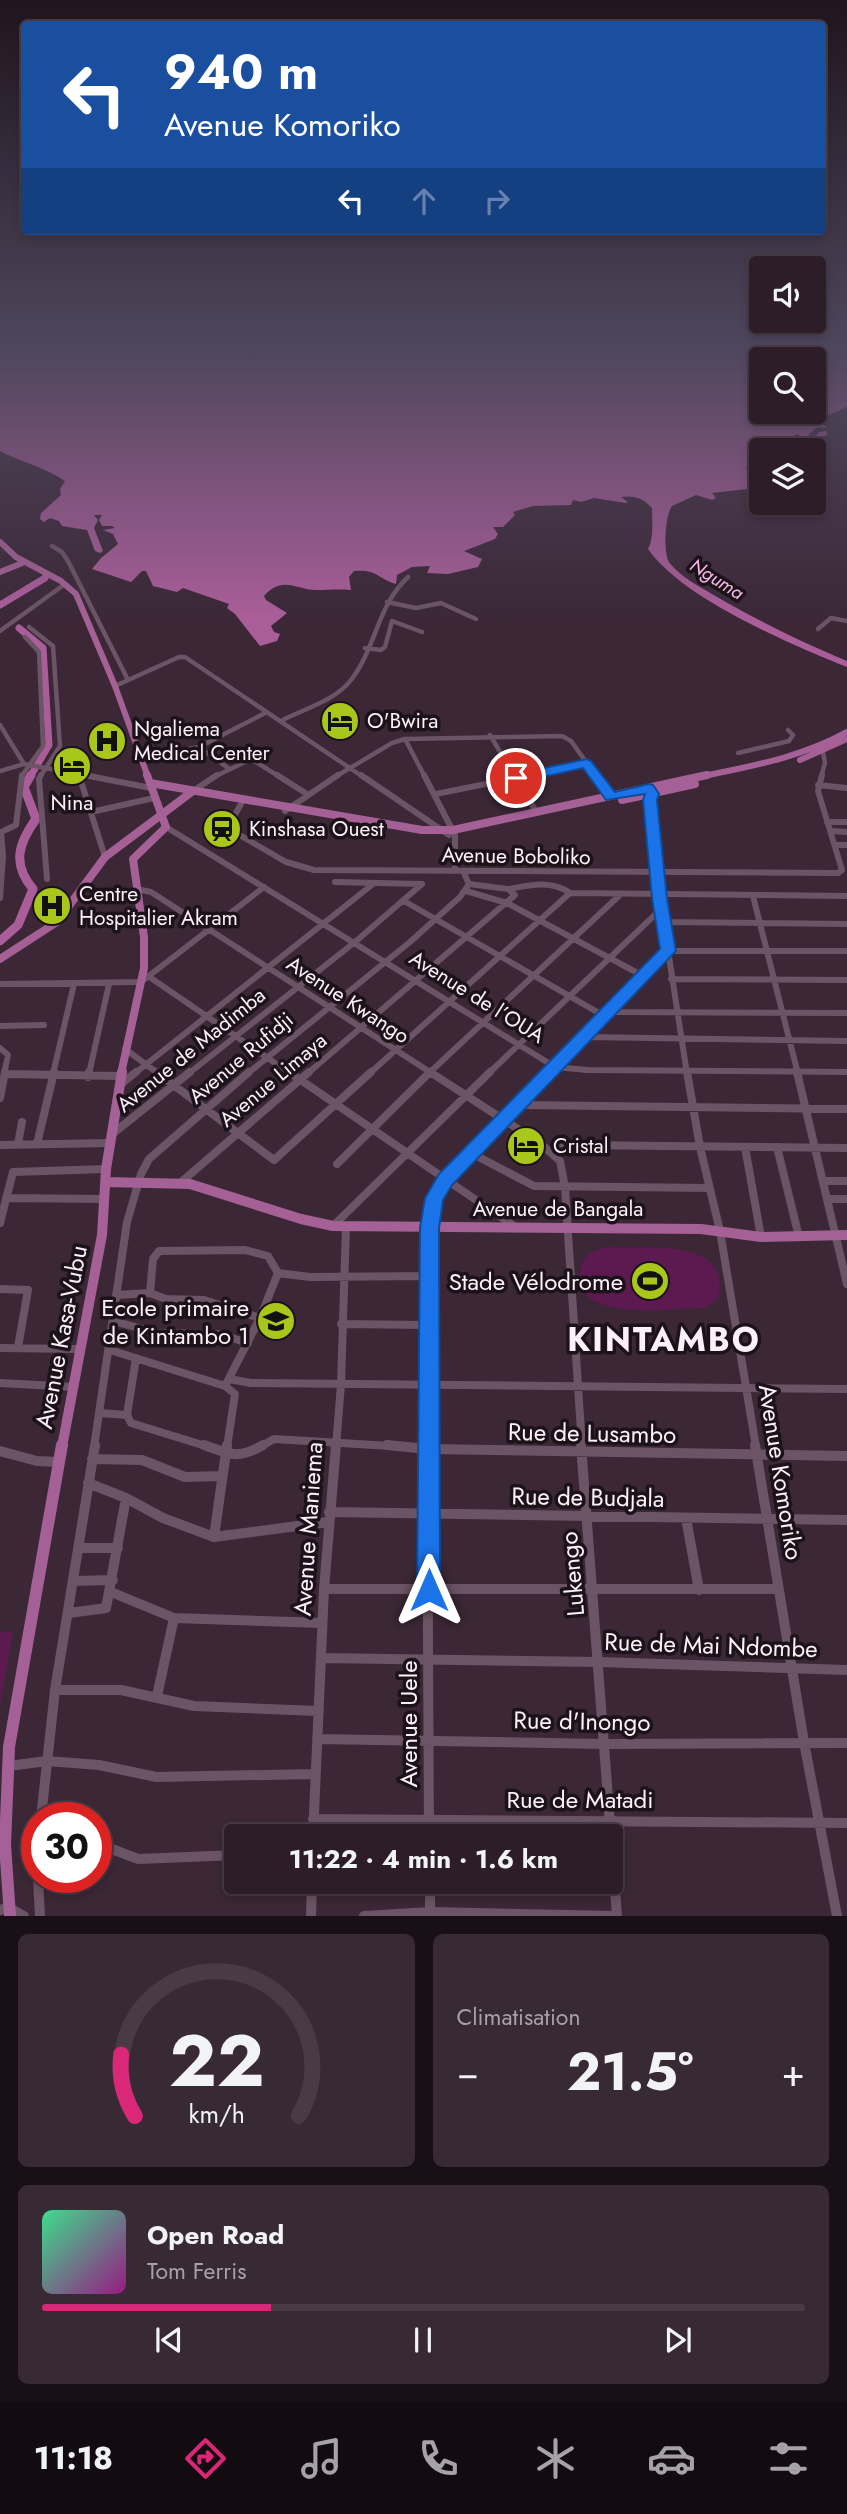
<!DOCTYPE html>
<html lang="fr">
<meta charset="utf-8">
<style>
body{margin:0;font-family:Jost,sans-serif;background:#382a34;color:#f1f3f6;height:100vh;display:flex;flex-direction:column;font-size:26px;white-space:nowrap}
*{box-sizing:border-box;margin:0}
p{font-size:23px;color:#a6a2a8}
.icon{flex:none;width:38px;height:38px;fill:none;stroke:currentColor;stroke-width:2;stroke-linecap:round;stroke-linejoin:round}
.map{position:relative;height:1916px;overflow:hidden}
.sheet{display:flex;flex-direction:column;gap:18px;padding:18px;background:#181016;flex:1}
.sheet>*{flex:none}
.banner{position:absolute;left:21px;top:21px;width:805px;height:214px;border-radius:7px;box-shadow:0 4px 10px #0003,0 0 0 2px #483b45;background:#1a4fa0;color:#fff;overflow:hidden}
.tools{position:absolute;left:749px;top:256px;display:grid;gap:14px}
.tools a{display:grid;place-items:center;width:77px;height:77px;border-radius:7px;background:#2c1d28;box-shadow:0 4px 10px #0003,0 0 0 2px #483b45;font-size:35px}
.speed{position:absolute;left:21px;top:1802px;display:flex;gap:14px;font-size:35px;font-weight:700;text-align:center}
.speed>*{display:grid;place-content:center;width:91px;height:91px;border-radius:50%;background:#2c1d28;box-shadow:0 4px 10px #0003,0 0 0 2px #483b45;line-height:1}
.speed .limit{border:10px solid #d22;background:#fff;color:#111}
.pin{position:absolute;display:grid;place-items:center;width:60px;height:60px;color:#fff;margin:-30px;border:4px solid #fff;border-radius:50%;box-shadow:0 2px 7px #0007}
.me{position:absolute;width:77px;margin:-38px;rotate:0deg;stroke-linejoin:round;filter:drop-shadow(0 0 5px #0008)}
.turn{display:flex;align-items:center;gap:24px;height:147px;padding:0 28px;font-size:32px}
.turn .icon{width:91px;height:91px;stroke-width:2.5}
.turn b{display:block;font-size:49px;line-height:60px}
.lanes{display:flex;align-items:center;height:66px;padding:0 28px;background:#0003;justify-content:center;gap:35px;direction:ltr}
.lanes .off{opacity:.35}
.big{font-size:52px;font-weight:700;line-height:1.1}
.sheet .tile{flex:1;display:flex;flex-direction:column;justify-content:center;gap:10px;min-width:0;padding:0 24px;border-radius:10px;background:#382a34}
.sheet .dial{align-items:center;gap:0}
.dial svg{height:182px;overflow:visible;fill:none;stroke:#483b45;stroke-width:7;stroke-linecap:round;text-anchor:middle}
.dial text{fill:#f1f3f6;stroke:none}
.song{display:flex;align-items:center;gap:21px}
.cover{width:84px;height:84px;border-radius:10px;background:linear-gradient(135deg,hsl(150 70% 55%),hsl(310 70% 35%))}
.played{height:7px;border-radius:4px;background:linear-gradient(90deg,#db2777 30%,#483b45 30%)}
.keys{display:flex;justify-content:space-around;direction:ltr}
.heat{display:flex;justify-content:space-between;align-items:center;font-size:38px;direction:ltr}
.sheet .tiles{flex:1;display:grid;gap:18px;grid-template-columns:1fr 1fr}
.tile:last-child{grid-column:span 2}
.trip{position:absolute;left:224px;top:1824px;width:399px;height:70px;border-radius:7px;background:#2c1d28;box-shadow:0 4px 10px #0003,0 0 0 2px #483b45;font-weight:700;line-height:70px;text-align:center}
.menu{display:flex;height:112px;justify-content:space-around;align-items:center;background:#120c10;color:#a6a2a8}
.menu .icon{width:49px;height:49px}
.menu .on{color:#db2777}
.menu b{font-size:32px;color:#f1f3f6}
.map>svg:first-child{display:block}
.green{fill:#5d1a50}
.water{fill:#aa5e99;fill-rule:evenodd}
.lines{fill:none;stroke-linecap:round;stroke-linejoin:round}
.river-far1{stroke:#aa5e99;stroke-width:7}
.river{stroke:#aa5e99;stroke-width:9}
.minor-far3{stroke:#6b5465;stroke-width:4.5}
.minor-far2{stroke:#6b5465;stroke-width:6}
.minor-far1{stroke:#6b5465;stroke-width:8}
.minor{stroke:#6b5465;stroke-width:10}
.major-far3{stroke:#a56196;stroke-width:6}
.major-far2{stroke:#a56196;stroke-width:8}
.major-far1{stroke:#a56196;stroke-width:10}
.major{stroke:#a56196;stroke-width:12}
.route{fill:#1a73e8;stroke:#114b97;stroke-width:2}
.labels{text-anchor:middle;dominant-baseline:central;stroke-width:7;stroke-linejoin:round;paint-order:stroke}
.far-water-label{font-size:19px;font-style:italic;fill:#f8b9e7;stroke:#1c131a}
.poi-label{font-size:21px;fill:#fef0fa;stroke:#1c131a;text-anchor:start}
.street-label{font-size:21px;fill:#fef0fa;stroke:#1c131a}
.near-poi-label{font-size:24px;fill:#fef0fa;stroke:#1c131a;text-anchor:end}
.near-street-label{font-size:24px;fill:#fef0fa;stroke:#1c131a}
.near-district-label{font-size:33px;font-weight:bold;letter-spacing:2px;fill:#fef0fa;stroke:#1c131a}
</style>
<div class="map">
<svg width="847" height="1916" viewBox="0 0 847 1916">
<rect width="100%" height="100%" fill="#3b2736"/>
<path class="green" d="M610 1247C648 1249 736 1237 717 1301L704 1308C673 1308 565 1324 581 1267 586 1252 596 1249 610 1247Z
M13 1631 0 1705V1632Z"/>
<path class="water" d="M0 352H847V407L824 417 822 424 827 427 816 428 808 435 815 438 819 432 827 431V435L819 437 814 444 797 434 793 437 798 438C785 443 777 450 761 450V457L746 467 752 481 747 489 712 493 716 498 712 500 696 495 672 506C665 515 663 553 669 562 681 578 701 587 717 597 761 622 801 642 847 661V667C790 644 683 599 648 549 654 538 652 521 652 508 643 498 634 495 621 497L628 502 626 503 594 498 581 502 573 500 571 505 533 506 513 512 515 515 503 527H493L498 534 495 539 464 551 482 559 478 567 448 574 427 573 430 566 412 567 397 575 396 584C377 578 377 569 354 571L349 577 351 590C339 589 328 590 316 590 296 590 283 575 264 596L266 600 287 613 271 626 274 632 280 634 277 641 260 646 235 614 227 608 229 604 183 588 177 592 153 586 146 571H142L131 582 92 569 101 558 118 544 113 534 103 530 115 528 112 526H102L99 520 102 515H94L98 520 94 528 103 551 100 553 95 551 87 530 62 526 59 521 50 518 44 522 40 519 41 513 61 495 60 489 65 481C47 468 21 462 0 451ZM761 359H814V411H761Z"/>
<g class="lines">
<path class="river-far1" d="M0 605 45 578
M19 628 43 648 49 745 30 777"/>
<path class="river" d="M0 941 18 925 33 889C12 864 18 844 36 819L24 787 31 775"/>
<path class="minor-far3" d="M52 546 62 552 68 561 128 680
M387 602 416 608 441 603 476 619
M29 627 53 646 60 746 40 777
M818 629 831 618 847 621
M0 631 65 584
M365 648 381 650 385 647 392 621 422 632
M115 686 179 657H185L363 777
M281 721C303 709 335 701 351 680 376 648 377 606 408 577
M0 725 24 764 94 777
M788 730 793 735 789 741
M490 735 515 777
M405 739 425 777
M199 747 228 768
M818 748 823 752 825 763 821 777
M738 753 789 741
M141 758 199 747 267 712
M0 771 24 764
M79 774 80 777
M21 777 43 746 39 652 25 637
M214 777 251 759 280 777
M335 777 392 743 405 739 562 736 571 741 597 777
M521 777 587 764"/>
<path class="minor-far2" d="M41 775 39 779 47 879
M79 775 105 857
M84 775 151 788
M277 775 307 794
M361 775 449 835
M424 775 455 835V871
M514 775 537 813
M596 775 611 797
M818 785 847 788
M650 790 660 898 687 1074
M193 791 217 775
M436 794 530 775
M241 804 229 825 231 830 286 862 314 870 838 873 842 870 818 791 822 775
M285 811 338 775
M91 812 154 798
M827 822H847
M166 827 555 1067 587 1070 847 1072
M831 831 847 832
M835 845H847
M335 882 422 884
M136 889 151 892 433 1074
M509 889C530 885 551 880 570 893L847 896
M466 891 507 903 645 977
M753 896 798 1074
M0 898 3 856 1 832 16 825 22 775
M404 901 606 1017
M664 922 847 924
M148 976 291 1074
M671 979 847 980
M0 984 141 982 264 887
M611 1012 847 1013
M0 1026 44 1025
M586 1037 847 1041
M0 1048 8 1055 4 1074
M125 1049 159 1074
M53 1074 74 984
M89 1074 109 984
M134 1074 373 884
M188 1074 355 942 422 884
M247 1074 410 942 460 897 469 884
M307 1074 515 895 508 889 469 884 463 871
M369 1074 570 893
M428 1074 621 894
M488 1074 661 909
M549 1074 668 951H847"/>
<path class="minor-far1" d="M156 1072 274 1160 371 1072
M289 1072 514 1226
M430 1072 541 1144 560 1161 565 1187 582 1447
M687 1072 700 1147 720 1231 756 1447
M797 1072 847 1284
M5 1074 121 1076
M88 1077 89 1072
M120 1085 136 1072
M0 1098 5 1072
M521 1105 847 1109
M111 1135 190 1072
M18 1144 22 1122
M37 1144 54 1072
M0 1145 110 1143
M745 1147 761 1237
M777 1147 799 1237
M471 1153 534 1186 709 1188
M555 1154 560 1148 572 1145 847 1148
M337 1164 430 1072
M825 1181H847
M180 1183 309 1072
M6 1198 104 1199
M829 1199H847
M0 1223 13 1172 106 1169
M333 1226 490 1072
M0 1289 28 1290 18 1347
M150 1293 153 1259 159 1251 245 1250 268 1256 278 1273 310 1277 428 1276
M116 1295 150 1293 166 1299 204 1300 260 1318
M113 1321 158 1333 219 1334 248 1343
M341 1324 427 1325
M0 1348 81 1349
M110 1350 225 1386 260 1318 278 1273
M229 1379 251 1383 847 1389
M0 1383 74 1387
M225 1386 235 1394 227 1447
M100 1413 127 1415 131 1423 209 1447
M127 1415 136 1358
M94 1447 127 1222 141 1174 149 1159 249 1072
M260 1447 274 1439 407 1447
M336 1447 341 1384 346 1226
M427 1447V1325L433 1204 439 1188 551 1072"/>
<path class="minor" d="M204 1445C230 1454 238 1460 263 1445
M387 1445 428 1449 847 1456
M427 1445 429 1836
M581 1445 617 1916
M755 1445 804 1742 837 1916
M0 1451 37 1461 59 1462
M92 1459 142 1460 185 1477 222 1476
M88 1483 126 1498 163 1518 214 1537 328 1522
M329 1512 847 1520
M686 1518 699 1590
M214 1537 227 1445
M79 1548H118
M73 1581 113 1580
M324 1589H779
M111 1592 174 1618 322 1623
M69 1613 106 1608 126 1498
M321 1658 599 1662 847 1670
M55 1690H121L194 1706 319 1711
M157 1696 174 1618
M317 1739 605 1744 847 1743
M9 1766 47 1761 99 1765 156 1777 314 1774
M41 1818 55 1690 95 1445
M313 1819 847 1823
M313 1836 324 1589 336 1445
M96 1843 138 1859 236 1855
M38 1878 40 1916
M430 1881V1914
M0 1910 8 1907 24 1916
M311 1916 312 1881
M364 1916 430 1912 614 1916"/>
<path class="major-far3" d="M0 542 16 557 61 581 76 594 115 686 148 777
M0 572 25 562
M800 760 847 739
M699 777C751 766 800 758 847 732"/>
<path class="major-far2" d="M150 783 422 830H453L707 775
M622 800 695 784
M0 959 57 922 105 857 193 791
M121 1074 144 968V937L133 859 166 827 147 775"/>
<path class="major-far1" d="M106 1182 190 1184 301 1219 333 1226 701 1229 761 1237 847 1235
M62 1447 102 1235 106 1169 122 1072"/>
<path class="major" d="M10 1916 5 1845 9 1747 62 1445"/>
</g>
<linearGradient id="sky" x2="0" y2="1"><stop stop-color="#20151e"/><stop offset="0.57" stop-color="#4f475d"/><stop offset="1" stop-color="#4f475d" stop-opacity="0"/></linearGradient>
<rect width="847" height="621" fill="url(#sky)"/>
<path class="route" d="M587 759 591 761 615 792 649 784 653 785 659 794 657 800 667 898 676 951 452 1185 443 1200 439 1228 440 1590 437 1598 429 1601 420 1598 417 1590 420 1228 425 1198 439 1174 660 949 652 898 643 800 645 794 606 800 583 768 516 783 509 778 516 774Z"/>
<defs>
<symbol id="hotel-disc" viewBox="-11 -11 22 22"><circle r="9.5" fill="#a9c71a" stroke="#1c131a"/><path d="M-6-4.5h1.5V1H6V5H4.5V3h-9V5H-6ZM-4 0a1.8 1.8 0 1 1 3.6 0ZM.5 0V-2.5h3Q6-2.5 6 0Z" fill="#111"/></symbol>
<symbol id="hospital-disc" viewBox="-11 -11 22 22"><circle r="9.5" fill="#a9c71a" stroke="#1c131a"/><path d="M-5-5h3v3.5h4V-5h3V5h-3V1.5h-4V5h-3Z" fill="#111"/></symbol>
<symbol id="station-disc" viewBox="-11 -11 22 22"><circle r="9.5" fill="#a9c71a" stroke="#1c131a"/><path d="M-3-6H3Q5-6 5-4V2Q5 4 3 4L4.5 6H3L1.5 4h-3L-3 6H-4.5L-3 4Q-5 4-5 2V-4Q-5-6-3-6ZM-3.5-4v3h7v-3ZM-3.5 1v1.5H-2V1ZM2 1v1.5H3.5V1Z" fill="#111"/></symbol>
<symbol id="stadium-disc" viewBox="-11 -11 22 22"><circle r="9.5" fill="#a9c71a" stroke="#1c131a"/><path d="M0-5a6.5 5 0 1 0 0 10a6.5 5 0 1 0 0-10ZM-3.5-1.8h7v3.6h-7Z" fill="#111"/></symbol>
<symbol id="school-disc" viewBox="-11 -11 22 22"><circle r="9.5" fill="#a9c71a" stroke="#1c131a"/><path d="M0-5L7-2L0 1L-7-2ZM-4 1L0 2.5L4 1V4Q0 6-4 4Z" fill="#111"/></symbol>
</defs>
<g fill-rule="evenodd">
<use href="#hotel-disc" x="318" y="699" width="44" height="44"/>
<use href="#hospital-disc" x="85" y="719" width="44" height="44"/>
<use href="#hotel-disc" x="50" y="744" width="44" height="44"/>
<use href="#station-disc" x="200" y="807" width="44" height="44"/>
<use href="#hospital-disc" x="30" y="884" width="44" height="44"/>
<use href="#hotel-disc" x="504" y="1124" width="44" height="44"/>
<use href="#stadium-disc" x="628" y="1259" width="44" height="44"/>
<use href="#school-disc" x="254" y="1299" width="44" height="44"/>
</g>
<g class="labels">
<g class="far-water-label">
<text transform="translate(717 579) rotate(32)">Nguma</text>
</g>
<g class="poi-label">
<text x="367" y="721">O'Bwira</text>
<text x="134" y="729">Ngaliema<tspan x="134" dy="24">Medical Center</tspan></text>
<text x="72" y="803" text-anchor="middle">Nina</text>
<text x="249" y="829">Kinshasa Ouest</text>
<text x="79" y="894">Centre<tspan x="79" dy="24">Hospitalier Akram</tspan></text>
<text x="553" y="1146">Cristal</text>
</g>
<g class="street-label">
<text transform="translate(516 856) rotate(1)">Avenue Boboliko</text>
<text transform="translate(477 997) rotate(32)">Avenue de l’OUA</text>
<text transform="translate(348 1000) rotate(33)">Avenue Kwango</text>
<text transform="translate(191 1050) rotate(-39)">Avenue de Madimba</text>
<text transform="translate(241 1058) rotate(-40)">Avenue Rufidji</text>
<text transform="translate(273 1080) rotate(-40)">Avenue Limaya</text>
<text x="558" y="1209">Avenue de Bangala</text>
</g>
<g class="near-poi-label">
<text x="623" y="1281">Stade Vélodrome</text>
<text x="249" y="1307">Ecole primaire<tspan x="249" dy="28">de Kintambo 1</tspan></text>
</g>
<g class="near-street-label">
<text transform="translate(61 1337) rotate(-79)">Avenue Kasa-Vubu</text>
<text transform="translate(592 1433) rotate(1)">Rue de Lusambo</text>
<text transform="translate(781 1472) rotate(81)">Avenue Komoriko</text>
<text transform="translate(588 1497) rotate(1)">Rue de Budjala</text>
<text transform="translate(308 1529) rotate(-86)">Avenue Maniema</text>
<text transform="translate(572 1574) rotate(-95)">Lukengo</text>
<text transform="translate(711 1645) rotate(2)">Rue de Mai Ndombe</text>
<text transform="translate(582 1721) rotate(1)">Rue d'Inongo</text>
<text transform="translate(408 1724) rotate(-90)">Avenue Uele</text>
<text x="580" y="1799">Rue de Matadi</text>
</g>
<g class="near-district-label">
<text x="664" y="1339">KINTAMBO</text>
</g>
</g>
</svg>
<div class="tools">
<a><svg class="icon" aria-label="sound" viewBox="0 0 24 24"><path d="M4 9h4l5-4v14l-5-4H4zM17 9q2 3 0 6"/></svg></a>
<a><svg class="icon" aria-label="search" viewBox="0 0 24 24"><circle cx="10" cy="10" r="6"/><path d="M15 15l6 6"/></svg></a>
<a><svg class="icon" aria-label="layers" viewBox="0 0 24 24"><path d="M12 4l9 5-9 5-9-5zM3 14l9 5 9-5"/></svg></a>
</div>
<div class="speed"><div class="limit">30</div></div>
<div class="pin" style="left:516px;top:778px;background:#d93025"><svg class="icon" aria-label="arrive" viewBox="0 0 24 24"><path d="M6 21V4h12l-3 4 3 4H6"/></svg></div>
<svg class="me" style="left:429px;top:1590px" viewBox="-20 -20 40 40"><path d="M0-17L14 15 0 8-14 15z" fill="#1a73e8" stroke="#fff" stroke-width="4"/></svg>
<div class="trip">11:22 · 4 min · 1.6 km</div>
<div class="banner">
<div class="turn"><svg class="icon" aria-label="left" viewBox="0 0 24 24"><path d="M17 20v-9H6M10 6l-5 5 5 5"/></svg><div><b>940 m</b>Avenue Komoriko</div></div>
<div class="lanes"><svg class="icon" aria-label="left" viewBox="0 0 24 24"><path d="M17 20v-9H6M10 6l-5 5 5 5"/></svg><svg class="icon off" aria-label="ahead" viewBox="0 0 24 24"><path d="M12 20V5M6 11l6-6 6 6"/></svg><svg class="icon off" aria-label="right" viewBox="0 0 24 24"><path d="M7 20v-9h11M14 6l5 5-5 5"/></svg></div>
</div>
</div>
<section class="sheet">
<div class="tiles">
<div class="tile dial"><svg viewBox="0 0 100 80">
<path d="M14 69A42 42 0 1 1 86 69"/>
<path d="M14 69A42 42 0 0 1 8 42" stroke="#db2777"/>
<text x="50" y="56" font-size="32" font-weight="700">22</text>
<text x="50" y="72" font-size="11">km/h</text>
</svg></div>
<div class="tile"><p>Climatisation</p>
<div class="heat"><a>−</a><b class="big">21.5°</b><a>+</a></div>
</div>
<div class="tile">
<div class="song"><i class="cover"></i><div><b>Open Road</b><p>Tom Ferris</p></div></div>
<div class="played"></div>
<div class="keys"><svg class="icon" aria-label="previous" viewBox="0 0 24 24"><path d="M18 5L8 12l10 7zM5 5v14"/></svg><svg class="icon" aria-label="pause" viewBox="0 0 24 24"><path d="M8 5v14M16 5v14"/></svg><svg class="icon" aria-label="next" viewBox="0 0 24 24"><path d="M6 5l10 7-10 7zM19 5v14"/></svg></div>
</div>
</div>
</section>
<nav class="menu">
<b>11:18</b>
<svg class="icon on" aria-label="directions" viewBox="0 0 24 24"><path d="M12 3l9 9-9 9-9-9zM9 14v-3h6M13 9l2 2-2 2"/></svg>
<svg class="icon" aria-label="music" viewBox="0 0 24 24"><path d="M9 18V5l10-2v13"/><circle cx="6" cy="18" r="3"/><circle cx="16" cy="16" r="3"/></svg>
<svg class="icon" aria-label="phone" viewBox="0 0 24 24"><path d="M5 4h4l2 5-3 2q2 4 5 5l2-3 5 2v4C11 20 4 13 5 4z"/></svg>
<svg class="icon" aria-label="climate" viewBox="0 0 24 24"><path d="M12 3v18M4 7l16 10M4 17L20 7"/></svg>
<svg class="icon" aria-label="car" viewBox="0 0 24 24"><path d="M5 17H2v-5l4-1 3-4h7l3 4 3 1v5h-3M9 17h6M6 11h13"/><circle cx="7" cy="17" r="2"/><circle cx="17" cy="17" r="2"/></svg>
<svg class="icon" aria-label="filters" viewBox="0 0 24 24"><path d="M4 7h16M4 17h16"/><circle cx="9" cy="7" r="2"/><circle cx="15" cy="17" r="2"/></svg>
</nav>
